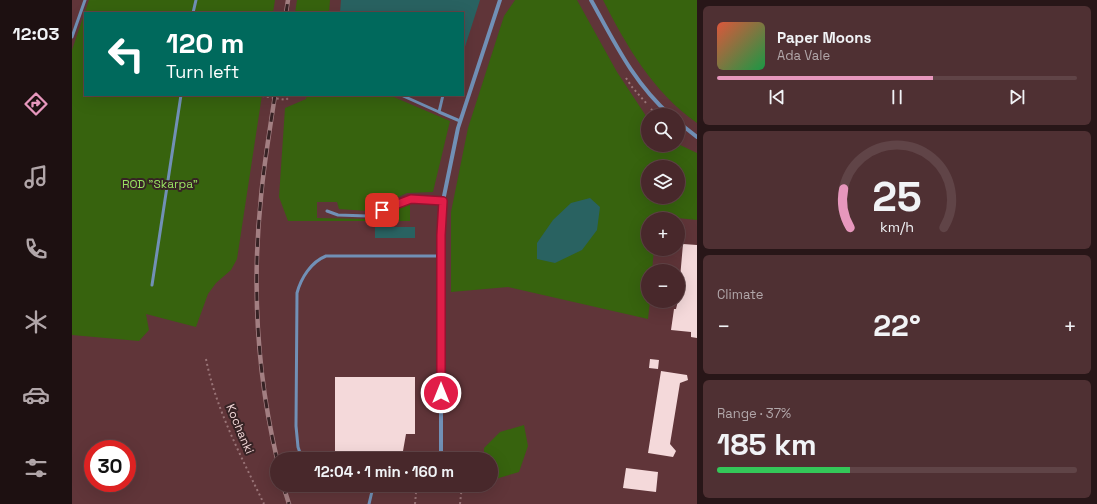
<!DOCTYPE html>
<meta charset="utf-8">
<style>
body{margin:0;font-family:"Space Grotesk",sans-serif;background:#4f3033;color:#f1f3f6;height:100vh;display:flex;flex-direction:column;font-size:15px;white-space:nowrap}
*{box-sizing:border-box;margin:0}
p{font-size:13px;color:#b1a6a9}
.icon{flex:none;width:22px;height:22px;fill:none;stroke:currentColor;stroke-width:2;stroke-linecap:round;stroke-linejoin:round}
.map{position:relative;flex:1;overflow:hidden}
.sheet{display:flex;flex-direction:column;gap:6px;padding:6px;background:#281618;width:400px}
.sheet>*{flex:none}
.guide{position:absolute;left:12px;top:12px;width:380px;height:84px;border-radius:0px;box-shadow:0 4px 16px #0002,0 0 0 1px #604447;background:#00695c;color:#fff;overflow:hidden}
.buttons{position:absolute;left:569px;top:108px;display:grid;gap:8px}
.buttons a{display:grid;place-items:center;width:44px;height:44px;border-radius:50%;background:#48282b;box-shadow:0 4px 16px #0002,0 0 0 1px #604447;font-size:20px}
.speed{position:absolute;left:12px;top:440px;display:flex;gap:8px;font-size:20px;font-weight:700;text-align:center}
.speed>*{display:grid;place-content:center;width:52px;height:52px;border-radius:50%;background:#48282b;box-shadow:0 4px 16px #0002,0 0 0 1px #604447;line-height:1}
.speed .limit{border:6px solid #d22;background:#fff;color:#111}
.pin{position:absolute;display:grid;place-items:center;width:34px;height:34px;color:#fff;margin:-17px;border-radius:8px;box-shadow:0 2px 6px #0006}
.me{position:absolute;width:44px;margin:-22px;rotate:0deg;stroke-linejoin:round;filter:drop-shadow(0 0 3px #0008)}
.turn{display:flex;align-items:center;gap:14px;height:84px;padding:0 16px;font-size:18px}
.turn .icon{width:52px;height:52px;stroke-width:2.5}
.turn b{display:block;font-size:28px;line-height:34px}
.big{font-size:30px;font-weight:700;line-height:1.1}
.sheet .card{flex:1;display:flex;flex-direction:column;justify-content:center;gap:6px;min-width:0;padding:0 14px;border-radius:6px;background:#4f3033}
.sheet .dial{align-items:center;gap:0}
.dial svg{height:104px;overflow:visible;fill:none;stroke:#604447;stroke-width:7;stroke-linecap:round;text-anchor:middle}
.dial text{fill:#f1f3f6;stroke:none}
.song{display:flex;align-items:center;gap:12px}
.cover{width:48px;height:48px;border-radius:6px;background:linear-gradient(135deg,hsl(10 70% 55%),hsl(140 70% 35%))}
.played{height:4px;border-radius:2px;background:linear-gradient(90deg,#e797bd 60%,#604447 60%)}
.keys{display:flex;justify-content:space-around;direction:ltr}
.heat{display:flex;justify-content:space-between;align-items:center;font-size:22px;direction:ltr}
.charge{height:6px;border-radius:3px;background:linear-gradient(90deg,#34c759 37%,#604447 0)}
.trip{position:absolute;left:198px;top:452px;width:228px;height:40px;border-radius:20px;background:#48282b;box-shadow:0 4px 16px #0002,0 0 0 1px #604447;font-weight:700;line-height:40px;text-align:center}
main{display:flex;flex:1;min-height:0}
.menu{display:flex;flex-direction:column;width:72px;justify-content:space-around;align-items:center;background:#1d1011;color:#b1a6a9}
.menu .icon{width:28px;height:28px}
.menu .active{color:#e797bd}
.menu b{font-size:18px;color:#f1f3f6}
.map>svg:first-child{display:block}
.green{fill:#37630e;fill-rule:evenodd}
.water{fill:#296261}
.building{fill:#f4d9da}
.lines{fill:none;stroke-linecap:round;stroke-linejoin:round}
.path{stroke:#997477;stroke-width:2;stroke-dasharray:2 3;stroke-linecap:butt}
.lane{stroke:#7190b6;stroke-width:3}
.street{stroke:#7190b6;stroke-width:4}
.rail-casing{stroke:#a37f82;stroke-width:4.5}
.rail{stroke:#372325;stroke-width:3;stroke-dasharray:9;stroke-linecap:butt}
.route-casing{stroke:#92132f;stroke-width:10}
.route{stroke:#e11d48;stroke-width:7}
.labels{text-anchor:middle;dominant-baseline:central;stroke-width:4;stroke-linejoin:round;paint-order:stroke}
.park-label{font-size:12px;fill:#98e261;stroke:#372325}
.street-label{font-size:12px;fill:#f4d9da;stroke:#372325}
</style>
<main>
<nav class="menu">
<b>12:03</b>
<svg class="icon active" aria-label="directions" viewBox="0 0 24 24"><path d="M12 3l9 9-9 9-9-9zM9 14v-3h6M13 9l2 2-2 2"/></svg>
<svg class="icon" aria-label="music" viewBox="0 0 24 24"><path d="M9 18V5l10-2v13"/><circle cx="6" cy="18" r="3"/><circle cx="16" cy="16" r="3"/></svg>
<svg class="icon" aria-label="phone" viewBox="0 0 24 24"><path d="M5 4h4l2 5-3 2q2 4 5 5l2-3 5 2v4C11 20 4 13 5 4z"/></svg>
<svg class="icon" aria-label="climate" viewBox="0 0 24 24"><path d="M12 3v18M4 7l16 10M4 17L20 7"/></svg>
<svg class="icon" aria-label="car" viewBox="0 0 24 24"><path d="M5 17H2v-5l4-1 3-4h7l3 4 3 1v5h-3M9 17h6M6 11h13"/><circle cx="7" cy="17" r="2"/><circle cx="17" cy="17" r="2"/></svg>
<svg class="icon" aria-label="filters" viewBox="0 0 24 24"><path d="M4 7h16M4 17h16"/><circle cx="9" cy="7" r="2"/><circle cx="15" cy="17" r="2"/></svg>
</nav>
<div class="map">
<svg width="625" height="504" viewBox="0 0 625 504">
<rect width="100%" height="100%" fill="#603539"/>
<path class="green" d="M17 0H203L201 13H13V95H190L165 259 159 270 144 283 136 294 124 327 74 314 77 330 67 341 0 335V50Z
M225 0H258L257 13H223Z
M443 0H505L545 72 576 119V145L606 144 625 153V220L586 216 585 219H576V249H582L580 271H576V301H578L576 319 436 287 379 292V212L396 128 432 16ZM576 167H606V197H576Z
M531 0H625V123C581 92 555 47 531 0Z
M235 95H317L378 121 361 192 335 193 295 211 267 209 265 202H245V218L298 219 338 204V221H216L207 197 213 108 234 99Z
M452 425 456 446 447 472 420 480 419 459H412V448L428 432Z"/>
<path class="water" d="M269 0H408L391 53V13H268Z
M518 198 528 207 525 230 510 250 483 263 465 259V243L481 220 499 203Z
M303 227H343V238H303Z"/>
<path class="building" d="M611 244 625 245V338L619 337V332L599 330 602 309H604L606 301Z
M578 359 587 360 586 369 577 368Z
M589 371 615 375 616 380 608 383 598 444 604 451 601 457 576 453Z
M263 377H343V434H334L331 451 334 452V459H263Z
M554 468 586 472 584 492 551 488Z"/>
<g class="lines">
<path class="path" d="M554 78 560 87 575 104
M185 95 214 100 219 95
M579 109 585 115
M134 359C144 410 170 458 192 504
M376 455 379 459
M357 459 362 454
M343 504 344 493
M388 504 390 485"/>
<path class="lane" d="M121 13 124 0
M0 37 13 0
M329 95 367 112
M371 95 367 112 388 121
M255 211 266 215 295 216 339 199 371 201
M80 285 109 95
M230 459 226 447 224 426 225 293C229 278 239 262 254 256H369
M246 485 249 487 366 488
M297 504 301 487"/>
<path class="street" d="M519 0C543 43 561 82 598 115
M606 122 625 137
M369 459V235L371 201 386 128 428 0
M366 488 367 485"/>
<defs>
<path id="rail" d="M214 13 216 0
M203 95C198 129 192 163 189 197 180 284 185 374 205 459
M211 485 217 504"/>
</defs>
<use href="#rail" class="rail-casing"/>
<use href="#rail" class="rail"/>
</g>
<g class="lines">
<defs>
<path id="route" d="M310 210 339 199 371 201 369 235V393"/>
</defs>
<use href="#route" class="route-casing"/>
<use href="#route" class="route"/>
</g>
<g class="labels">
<g class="park-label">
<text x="88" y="184">ROD "Skarpa"</text>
</g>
<g class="street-label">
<text transform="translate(168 429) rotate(67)">Kochanki</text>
</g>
</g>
</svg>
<div class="buttons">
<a><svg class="icon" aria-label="search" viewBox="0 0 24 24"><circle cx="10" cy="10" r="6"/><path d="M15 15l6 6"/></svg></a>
<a><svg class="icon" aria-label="layers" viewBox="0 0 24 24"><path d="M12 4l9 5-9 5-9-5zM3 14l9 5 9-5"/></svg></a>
<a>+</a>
<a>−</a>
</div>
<div class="speed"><div class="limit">30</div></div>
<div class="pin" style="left:310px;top:210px;background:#d93025"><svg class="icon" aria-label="arrive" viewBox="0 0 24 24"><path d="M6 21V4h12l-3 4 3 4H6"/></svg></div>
<svg class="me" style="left:369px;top:393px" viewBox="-20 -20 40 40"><circle r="17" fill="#e11d48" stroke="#fff" stroke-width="3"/><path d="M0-11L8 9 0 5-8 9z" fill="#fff"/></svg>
<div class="trip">12:04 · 1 min · 160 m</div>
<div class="guide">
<div class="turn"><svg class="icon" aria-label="left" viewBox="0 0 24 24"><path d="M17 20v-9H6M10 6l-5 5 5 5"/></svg><div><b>120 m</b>Turn left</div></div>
</div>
</div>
<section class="sheet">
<div class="card">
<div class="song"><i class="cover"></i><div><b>Paper Moons</b><p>Ada Vale</p></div></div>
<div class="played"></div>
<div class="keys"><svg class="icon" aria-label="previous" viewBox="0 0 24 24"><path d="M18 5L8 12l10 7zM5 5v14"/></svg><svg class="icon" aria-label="pause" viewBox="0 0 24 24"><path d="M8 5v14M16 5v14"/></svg><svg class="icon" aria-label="next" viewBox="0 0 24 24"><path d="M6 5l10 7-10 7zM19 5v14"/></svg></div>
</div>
<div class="card dial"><svg viewBox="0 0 100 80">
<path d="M14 69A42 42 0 1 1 86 69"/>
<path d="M14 69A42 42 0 0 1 9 39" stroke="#e797bd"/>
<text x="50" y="56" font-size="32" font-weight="700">25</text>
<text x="50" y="72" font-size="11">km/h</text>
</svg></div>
<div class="card"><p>Climate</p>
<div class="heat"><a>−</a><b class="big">22°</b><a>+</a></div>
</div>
<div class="card"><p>Range · 37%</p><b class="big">185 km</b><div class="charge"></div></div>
</section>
</main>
